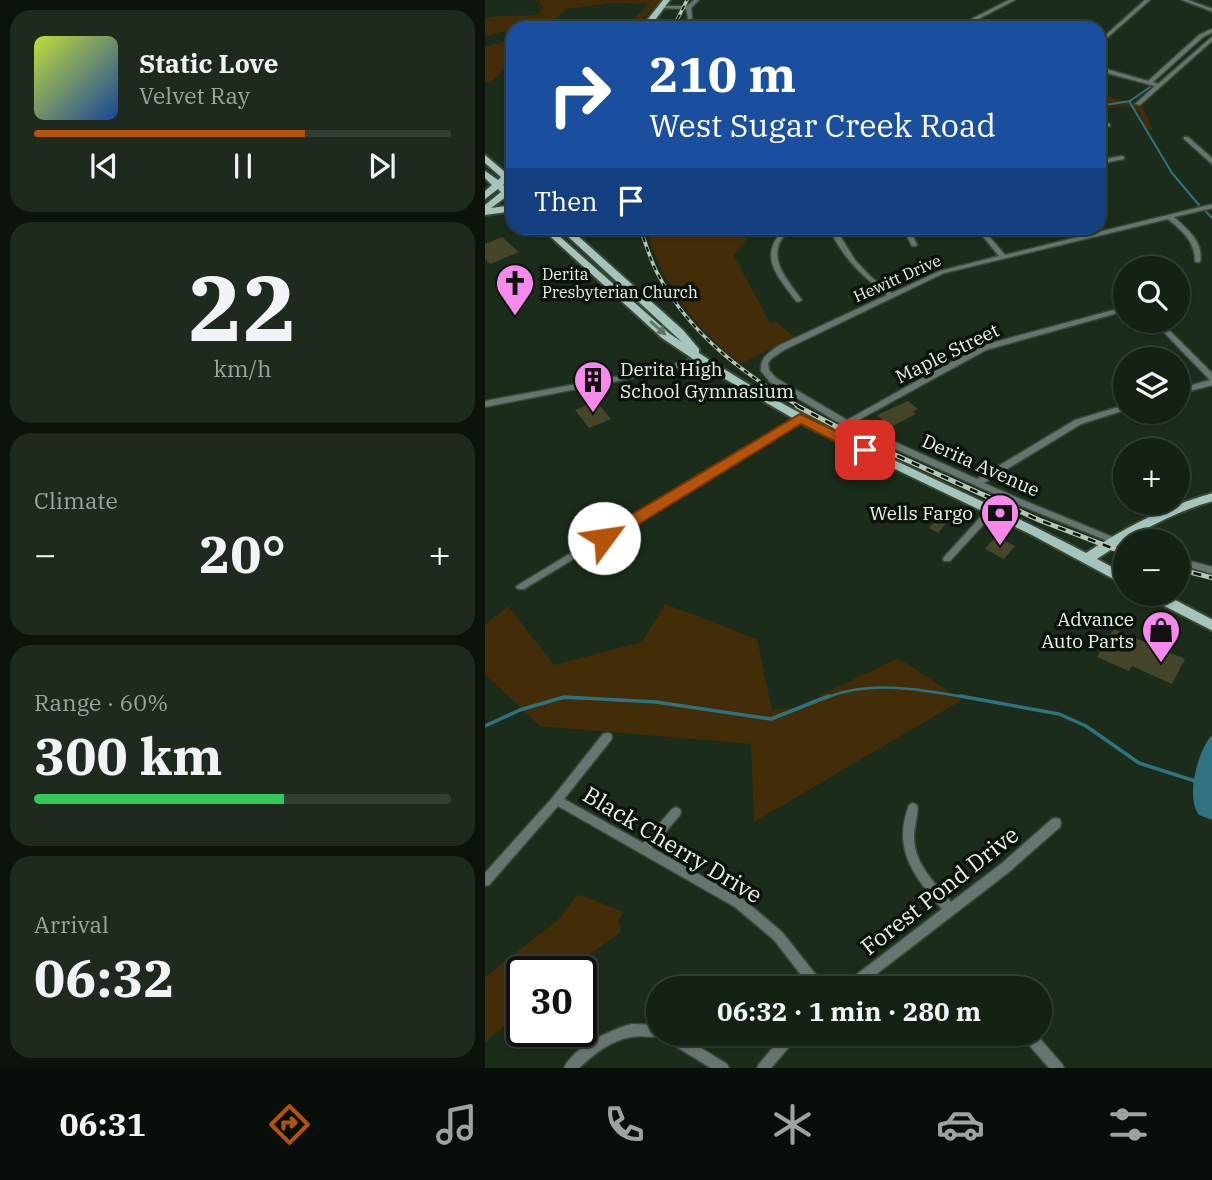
<!DOCTYPE html>
<meta charset="utf-8">
<style>
body{margin:0;font-family:"IBM Plex Serif",serif;background:#1d2a1d;color:#f1f3f6;height:100vh;display:flex;flex-direction:column;font-size:26px;white-space:nowrap}
*{box-sizing:border-box;margin:0}
p{font-size:23px;color:#9da4a0}
.icon{flex:none;width:38px;height:38px;fill:none;stroke:currentColor;stroke-width:2;stroke-linecap:round;stroke-linejoin:round}
.map{position:relative;flex:1;overflow:hidden}
.drawer{display:flex;flex-direction:column;gap:10px;padding:10px;background:#0b130b;width:485px}
.drawer>*{flex:none}
.banner{position:absolute;left:21px;top:21px;width:600px;height:214px;border-radius:21px;box-shadow:0 2px 5px #0004,0 0 0 2px #333f34;background:#1a4fa0;color:#fff;overflow:hidden}
.tools{position:absolute;left:628px;top:256px;display:grid;gap:14px}
.tools a{display:grid;place-items:center;width:77px;height:77px;border-radius:50%;background:#142214;box-shadow:0 2px 5px #0004,0 0 0 2px #333f34;font-size:35px}
.speed{position:absolute;left:21px;top:956px;display:flex;gap:14px;font-size:35px;font-weight:700;text-align:center}
.speed>*{display:grid;place-content:center;width:91px;height:91px;border-radius:50%;background:#142214;box-shadow:0 2px 5px #0004,0 0 0 2px #333f34;line-height:1}
.speed .limit{border:4px solid #111;border-radius:10px;background:#fff;color:#111}
.pin{position:absolute;display:grid;place-items:center;width:60px;height:60px;color:#fff;margin:-30px;border-radius:14px;box-shadow:0 4px 10px #0006}
.me{position:absolute;width:77px;margin:-38px;rotate:59deg;stroke-linejoin:round;filter:drop-shadow(0 0 5px #0008)}
.turn{display:flex;align-items:center;gap:24px;height:147px;padding:0 28px;font-size:32px}
.turn .icon{width:91px;height:91px;stroke-width:2.5}
.turn b{display:block;font-size:49px;line-height:60px}
.then{display:flex;align-items:center;height:66px;padding:0 28px;background:#0003;gap:14px;font-size:26px}
.big{font-size:52px;font-weight:800;line-height:1.1}
.drawer .card{flex:1;display:flex;flex-direction:column;justify-content:center;gap:10px;min-width:0;padding:0 24px;border-radius:21px;background:#1d2a1d}
.drawer .dial{align-items:center;gap:0}
.dial b{font-size:91px;line-height:1}
.song{display:flex;align-items:center;gap:21px}
.cover{width:84px;height:84px;border-radius:10px;background:linear-gradient(135deg,hsl(70 70% 55%),hsl(220 70% 35%))}
.played{height:7px;border-radius:4px;background:linear-gradient(90deg,#b45309 65%,#333f34 65%)}
.keys{display:flex;justify-content:space-around;direction:ltr}
.heat{display:flex;justify-content:space-between;align-items:center;font-size:38px;direction:ltr}
.charge{height:10px;border-radius:5px;background:linear-gradient(90deg,#34c759 60%,#333f34 0)}
.trip{position:absolute;left:161px;top:976px;width:406px;height:70px;border-radius:35px;background:#142214;box-shadow:0 2px 5px #0004,0 0 0 2px #333f34;font-weight:800;line-height:70px;text-align:center}
.dock{display:flex;height:112px;justify-content:space-around;align-items:center;background:#080e08;color:#9da4a0}
.dock .icon{width:49px;height:49px}
.dock .current{color:#b45309}
.dock b{font-size:32px;color:#f1f3f6}
main{display:flex;flex:1;min-height:0}
.map>svg:first-child{display:block}
.green{fill:#432c08}
.water{fill:#2f7380}
.lines{fill:none;stroke-linecap:round;stroke-linejoin:round}
.stream-far2{stroke:#2f7380;stroke-width:2}
.stream-far1{stroke:#2f7380;stroke-width:2.5}
.stream{stroke:#2f7380;stroke-width:3.5}
.building{fill:#45452a}
.minor-casing{stroke:#384937;stroke-width:3}
.major-casing{stroke:#384937;stroke-width:4}
.minor{fill:#677571;fill-rule:evenodd}
.major{fill:#a5c4bc;fill-rule:evenodd}
.rail-far1-casing{stroke:#b7c5b6;stroke-width:3.5}
.rail-casing{stroke:#b7c5b6;stroke-width:5}
.rail-far1{stroke:#0b130a;stroke-width:2;stroke-dasharray:5;stroke-linecap:butt}
.rail{stroke:#0b130a;stroke-width:2.5;stroke-dasharray:8;stroke-linecap:butt}
.oneway{fill:#60746c}
.route{fill:#b45309;stroke:#753606;stroke-width:2}
.labels{text-anchor:middle;dominant-baseline:central;stroke-width:7;stroke-linejoin:round;paint-order:stroke}
.far-poi-label{font-size:16px;fill:#e8f4e7;stroke:#0b130a;text-anchor:start}
.far-street-label{font-size:16px;fill:#e8f4e7;stroke:#0b130a}
.street-label{font-size:19px;fill:#e8f4e7;stroke:#0b130a}
.poi-label{font-size:19px;fill:#e8f4e7;stroke:#0b130a;text-anchor:end}
.near-street-label{font-size:23px;fill:#e8f4e7;stroke:#0b130a}
</style>
<main>
<section class="drawer">
<div class="card">
<div class="song"><i class="cover"></i><div><b>Static Love</b><p>Velvet Ray</p></div></div>
<div class="played"></div>
<div class="keys"><svg class="icon" aria-label="previous" viewBox="0 0 24 24"><path d="M18 5L8 12l10 7zM5 5v14"/></svg><svg class="icon" aria-label="pause" viewBox="0 0 24 24"><path d="M8 5v14M16 5v14"/></svg><svg class="icon" aria-label="next" viewBox="0 0 24 24"><path d="M6 5l10 7-10 7zM19 5v14"/></svg></div>
</div>
<div class="card dial"><b>22</b><p>km/h</p></div>
<div class="card"><p>Climate</p>
<div class="heat"><a>−</a><b class="big">20°</b><a>+</a></div>
</div>
<div class="card"><p>Range · 60%</p><b class="big">300 km</b><div class="charge"></div></div>
<div class="card"><p>Arrival</p><b class="big">06:32</b></div>
</section>
<div class="map">
<svg width="728" height="1068" viewBox="0 0 728 1068">
<rect width="100%" height="100%" fill="#1b2d1a"/>
<path class="green" d="M46 0H177L148 28H141L162 4 126 3 82 9 58 28H28V58L8 81 0 82V47L27 40 22 31 0 36V18C18 14 35 17 54 14L58 7 54 1Z
M614 94 657 106 668 130H662L653 110 641 106 614 108Z
M161 228H270L249 256 285 323 291 322 310 337 256 364C210 329 176 283 161 228Z
M180 604 272 639 287 710 312 707 413 658 477 700 269 822 266 744 55 726 0 674V625L23 606 69 665 157 642Z
M93 894 139 912 133 920 136 932 81 971H37V1009L0 1043V977L74 919Z"/>
<path class="water" d="M727 735V820L714 815C700 797 713 750 727 735Z"/>
<g class="lines">
<path class="stream-far2" d="M644 101 687 173 714 205
M614 106 645 101 665 87
M721 212 728 219"/>
<path class="stream-far1" d="M75 698H99
M341 698C384 679 440 690 485 698"/>
<path class="stream" d="M475 696 574 714 601 726 654 763 710 781
M0 726 35 710 79 697 171 702 286 719 344 696"/>
</g>
<path class="building" d="M17 237 34 252 5 264 0 259V244Z
M111 401 126 419 104 428 90 410Z
M423 401 433 409 428 412 431 414 406 427 392 415Z
M449 508 472 520 468 525 462 522 453 533 444 528 452 519 443 514Z
M511 536 530 546 519 559 500 549Z
M629 629 700 659 687 684 647 666 644 671 612 657Z"/>
<g class="lines">
<defs>
<path id="minor" d="M209 0H214L206 8 207 17 205 28H199L203 17 201 9 176 8 174 7 176 6H202Z
M524 0H530L476 28H469Z
M660 0H665L614 45V41Z
M697 0H703L728 9V12Z
M726 29 728 32 718 37 668 82 673 84 728 36V40L655 105 650 104 670 86 614 71V67L663 81 714 35Z
M623 123 625 124V126L614 129V125Z
M699 137H703L728 159V165L699 139Z
M637 156 639 157V159L614 164V160Z
M728 204V208L689 217C703 230 719 242 715 262H711L710 261C710 241 697 231 683 219L459 273 299 350 287 358 283 363 284 370 291 378 362 420 495 346 640 307V311L501 350 368 423 492 479 590 420 640 405V410L596 424 499 483 533 498 640 542V548L527 502 362 427 349 436H343L342 434 343 432 356 424 285 382 276 371C275 357 283 354 293 346L402 295C376 275 358 258 344 228H350L370 260 386 277 407 293 455 271 514 256 491 228H497L520 255Z
M300 228H306C301 234 295 239 293 247 288 266 307 286 317 300L313 302 311 301C292 275 272 256 300 228Z
M418 228H424L432 245 431 246H427Z
M667 320H674L728 374V385L693 394V389L725 380Z
M214 356 218 358 217 360 178 372 0 407V401L177 368Z
M315 415 318 416 319 418 318 420 39 589H33L31 587 33 585Z
M507 507 510 508 511 510 510 512 465 561H459L458 559 459 557 504 508Z
M693 558 728 567V574L693 564Z
M122 733 126 734 127 737 126 740 79 799 158 843 187 809 191 807 195 809 196 812 195 815 167 848 258 899 297 932 339 985 341 989H327L289 940 250 907 73 806 4 885 0 886V873L68 797 118 734Z
M428 803 432 805C434 814 429 826 429 837 429 864 450 883 466 902L516 864 567 819 571 818 575 819 576 823 575 827 524 872 372 989H356L358 985 457 909C429 876 407 850 424 805Z
M147 1024 173 1025V1034H193L242 1064 244 1068H226L177 1038 176 1036C167 1038 157 1035 147 1037 126 1040 109 1054 94 1068H79C89 1047 124 1030 147 1024Z
M299 1034H314L312 1038 286 1068H272L274 1064Z
M536 1034H551L577 1064 579 1068H564L538 1038Z"/>
<path id="major" d="M178 0H185L164 28H156Z
M0 155 21 173 28 168V175L26 177 28 183 21 182 18 185 21 188 28 184V201L21 197 6 208 28 205V211L0 215V205L16 192 13 189 0 199V191L7 185 0 178V171L13 180 16 177 0 163Z
M56 228H65L185 334 197 342 74 228H84L198 330 214 349V353C335 434 473 485 601 553 641 527 681 506 728 493V501C685 513 648 535 612 559L640 574V585L636 583 547 535 323 427 223 369 177 338Z
M659 593H677L728 620V631L660 596Z"/>
</defs>
<use href="#minor" class="minor-casing"/>
<use href="#major" class="major-casing"/>
<use href="#minor" class="minor"/>
<use href="#major" class="major"/>
<defs>
<path id="rail-far1" d="M188 28 202 0
M155 228C161 244 166 263 175 278 206 335 260 375 315 407"/>
<path id="rail" d="M312 406 375 439 554 520 640 553
M693 569 728 578"/>
</defs>
<use href="#rail-far1" class="rail-far1-casing"/>
<use href="#rail" class="rail-casing"/>
<use href="#rail-far1" class="rail-far1"/>
<use href="#rail" class="rail"/>
</g>
<defs><path id="oneway-solid" d="M-6-.8H1V-3.2L6.5 0L1 3.2V.8H-6Z" transform="scale(1.75)"/></defs>
<use class="oneway" href="#oneway-solid" transform="translate(173 328) rotate(41)"/>
<path class="route" d="M315 414 385 447 387 450 385 454H375L316 424 125 542H114L111 538 114 534Z"/>
<defs>
<symbol id="church-pin" viewBox="-11 -11 22 30"><path d="M0 17L-7.5 6A9.5 9.5 0 1 1 7.5 6Z" fill="#f788ec" stroke="#0b130a"/><path d="M-1.2-6h2.4v3.5h3.3v2.4h-3.3V6h-2.4V-.1h-3.3v-2.4h3.3Z" fill="#111"/></symbol>
<symbol id="building-pin" viewBox="-11 -11 22 30"><path d="M0 17L-7.5 6A9.5 9.5 0 1 1 7.5 6Z" fill="#f788ec" stroke="#0b130a"/><path d="M-4-6H4V6H1V3H-1V6H-4ZM-2.5-4.3h1.7v1.8h-1.7ZM.8-4.3h1.7v1.8H.8ZM-2.5-1h1.7V.8h-1.7ZM.8-1h1.7V.8H.8Z" fill="#111"/></symbol>
<symbol id="bank-pin" viewBox="-11 -11 22 30"><path d="M0 17L-7.5 6A9.5 9.5 0 1 1 7.5 6Z" fill="#f788ec" stroke="#0b130a"/><path d="M-6-4H6V4H-6ZM0-2.3a2.3 2.3 0 1 0 0 4.6a2.3 2.3 0 1 0 0-4.6Z" fill="#111"/></symbol>
<symbol id="shop-pin" viewBox="-11 -11 22 30"><path d="M0 17L-7.5 6A9.5 9.5 0 1 1 7.5 6Z" fill="#f788ec" stroke="#0b130a"/><path d="M-5-2.5h2.3a2.7 3.5 0 0 1 5.4 0H5L5.5 6h-11ZM-1.5-2.5h3a1.5 2.3 0 0 0-3 0Z" fill="#111"/></symbol>
</defs>
<g fill-rule="evenodd">
<use href="#church-pin" x="8" y="261" width="44" height="60"/>
<use href="#building-pin" x="86" y="358" width="44" height="60"/>
<use href="#bank-pin" x="493" y="491" width="44" height="60"/>
<use href="#shop-pin" x="654" y="608" width="44" height="60"/>
</g>
<g class="labels">
<g class="far-poi-label">
<text x="57" y="274">Derita<tspan x="57" dy="18">Presbyterian Church</tspan></text>
</g>
<g class="far-street-label">
<text transform="translate(412 278) rotate(-24)">Hewitt Drive</text>
</g>
<g class="street-label">
<text transform="translate(462 353) rotate(-26)">Maple Street</text>
<text transform="translate(496 465) rotate(24)">Derita Avenue</text>
</g>
<g class="poi-label">
<text x="135" y="369" text-anchor="start">Derita High<tspan x="135" dy="22">School Gymnasium</tspan></text>
<text x="488" y="513">Wells Fargo</text>
<text x="649" y="619">Advance<tspan x="649" dy="22">Auto Parts</tspan></text>
</g>
<g class="near-street-label">
<text transform="translate(188 844) rotate(31)">Black Cherry Drive</text>
<text transform="translate(454 890) rotate(-38)">Forest Pond Drive</text>
</g>
</g>
</svg>
<div class="tools">
<a><svg class="icon" aria-label="search" viewBox="0 0 24 24"><circle cx="10" cy="10" r="6"/><path d="M15 15l6 6"/></svg></a>
<a><svg class="icon" aria-label="layers" viewBox="0 0 24 24"><path d="M12 4l9 5-9 5-9-5zM3 14l9 5 9-5"/></svg></a>
<a>+</a>
<a>−</a>
</div>
<div class="speed"><div class="limit">30</div></div>
<div class="pin" style="left:380px;top:450px;background:#d93025"><svg class="icon" aria-label="arrive" viewBox="0 0 24 24"><path d="M6 21V4h12l-3 4 3 4H6"/></svg></div>
<svg class="me" style="left:119px;top:538px" viewBox="-20 -20 40 40"><circle r="19" fill="#fff"/><path d="M0-13L10 11 0 6-10 11z" fill="#b45309"/></svg>
<div class="trip">06:32 · 1 min · 280 m</div>
<div class="banner">
<div class="turn"><svg class="icon" aria-label="right" viewBox="0 0 24 24"><path d="M7 20v-9h11M14 6l5 5-5 5"/></svg><div><b>210 m</b>West Sugar Creek Road</div></div>
<div class="then">Then<svg class="icon" aria-label="arrive" viewBox="0 0 24 24"><path d="M6 21V4h12l-3 4 3 4H6"/></svg></div>
</div>
</div>
</main>
<nav class="dock">
<b>06:31</b>
<svg class="icon current" aria-label="directions" viewBox="0 0 24 24"><path d="M12 3l9 9-9 9-9-9zM9 14v-3h6M13 9l2 2-2 2"/></svg>
<svg class="icon" aria-label="music" viewBox="0 0 24 24"><path d="M9 18V5l10-2v13"/><circle cx="6" cy="18" r="3"/><circle cx="16" cy="16" r="3"/></svg>
<svg class="icon" aria-label="phone" viewBox="0 0 24 24"><path d="M5 4h4l2 5-3 2q2 4 5 5l2-3 5 2v4C11 20 4 13 5 4z"/></svg>
<svg class="icon" aria-label="climate" viewBox="0 0 24 24"><path d="M12 3v18M4 7l16 10M4 17L20 7"/></svg>
<svg class="icon" aria-label="car" viewBox="0 0 24 24"><path d="M5 17H2v-5l4-1 3-4h7l3 4 3 1v5h-3M9 17h6M6 11h13"/><circle cx="7" cy="17" r="2"/><circle cx="17" cy="17" r="2"/></svg>
<svg class="icon" aria-label="filters" viewBox="0 0 24 24"><path d="M4 7h16M4 17h16"/><circle cx="9" cy="7" r="2"/><circle cx="15" cy="17" r="2"/></svg>
</nav>
